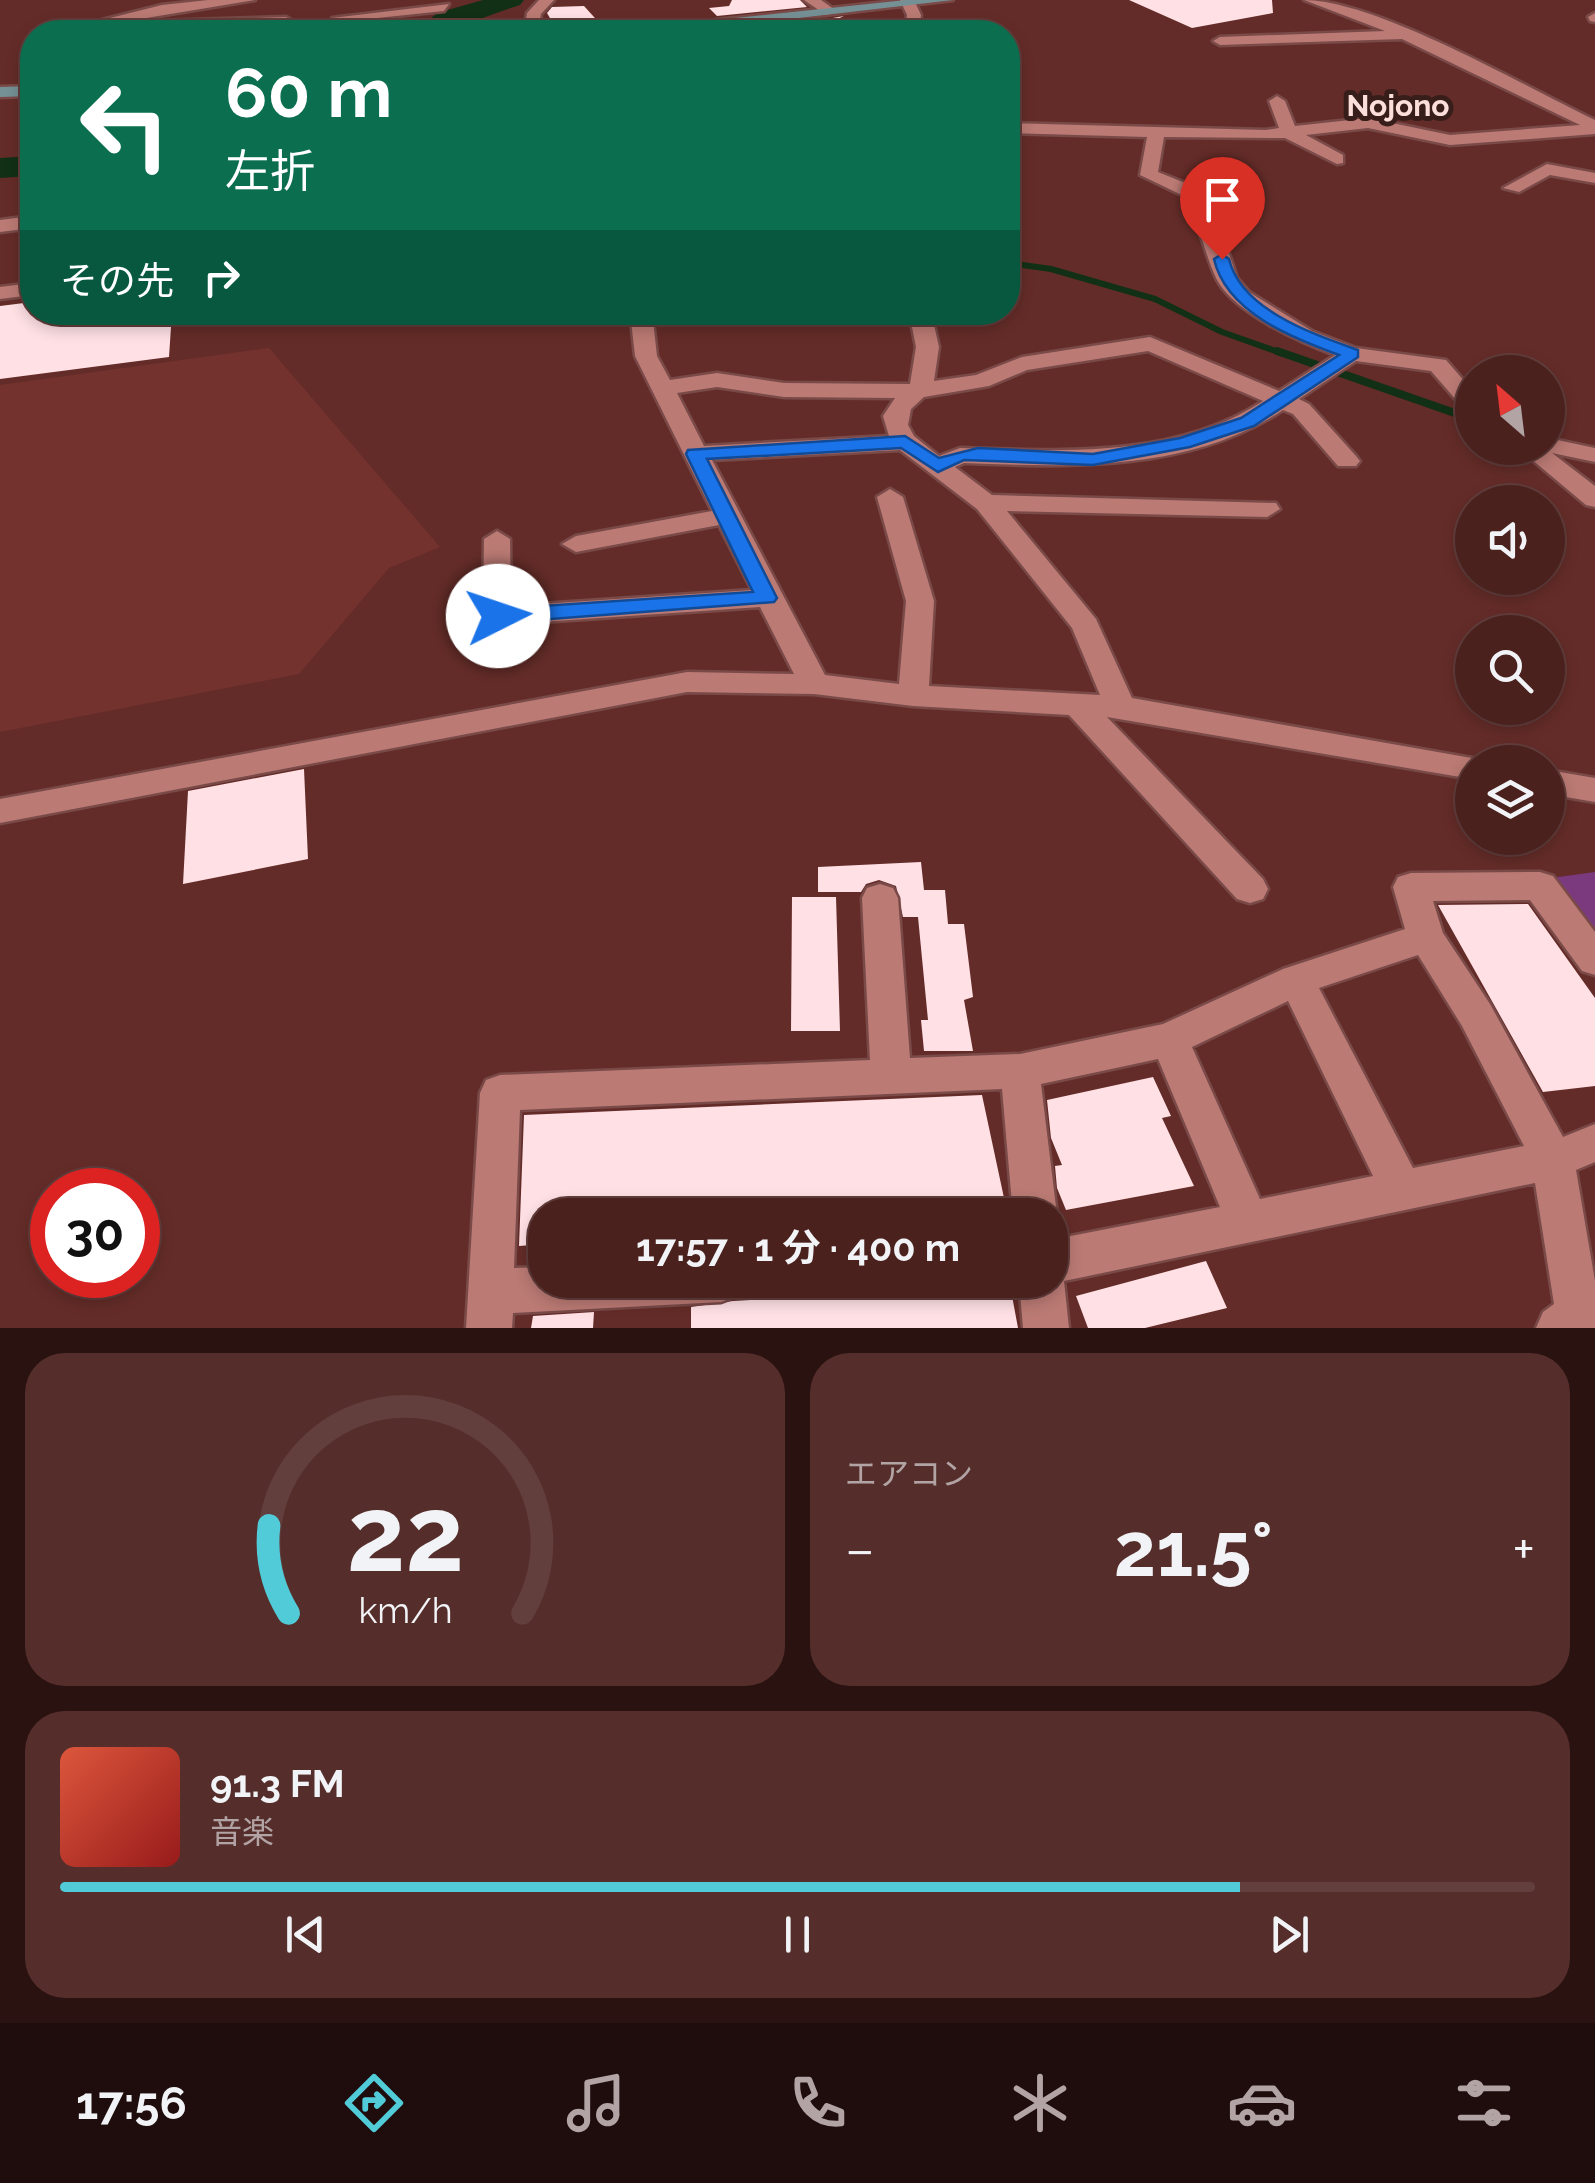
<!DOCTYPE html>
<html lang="ja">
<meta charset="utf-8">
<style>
body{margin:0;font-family:Raleway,"Noto Sans JP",sans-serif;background:#552e2b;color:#f1f3f6;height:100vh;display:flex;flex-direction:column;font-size:38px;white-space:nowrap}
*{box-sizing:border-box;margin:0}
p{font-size:32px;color:#b2a3a4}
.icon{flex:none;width:55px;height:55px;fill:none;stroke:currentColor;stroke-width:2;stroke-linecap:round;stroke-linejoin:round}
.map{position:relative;height:1328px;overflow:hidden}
.sheet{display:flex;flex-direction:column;gap:25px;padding:25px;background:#291210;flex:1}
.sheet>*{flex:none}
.guide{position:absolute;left:20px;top:20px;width:1000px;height:305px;border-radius:40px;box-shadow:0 5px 15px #0003,0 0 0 2px #623e3c;background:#0b6e4f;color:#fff;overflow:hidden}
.needle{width:65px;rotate:332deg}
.fabs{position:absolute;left:1455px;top:355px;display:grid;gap:20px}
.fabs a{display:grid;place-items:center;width:110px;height:110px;border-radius:50%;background:#4b211e;box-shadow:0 5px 15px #0003,0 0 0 2px #623e3c;font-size:50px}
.speed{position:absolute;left:30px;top:1168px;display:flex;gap:20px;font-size:50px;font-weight:700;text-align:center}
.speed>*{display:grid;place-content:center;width:130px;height:130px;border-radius:50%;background:#4b211e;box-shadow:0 5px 15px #0003,0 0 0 2px #623e3c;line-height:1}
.speed .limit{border:15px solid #d22;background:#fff;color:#111}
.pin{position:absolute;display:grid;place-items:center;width:85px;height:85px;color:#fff;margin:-102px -42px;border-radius:50% 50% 50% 0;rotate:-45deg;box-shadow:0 0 10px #0007}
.pin .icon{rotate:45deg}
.me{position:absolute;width:110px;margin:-55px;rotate:86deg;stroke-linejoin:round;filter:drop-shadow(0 0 8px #0008)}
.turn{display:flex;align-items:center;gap:35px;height:210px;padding:0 40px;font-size:45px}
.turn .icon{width:130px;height:130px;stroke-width:2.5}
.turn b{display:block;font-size:70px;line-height:85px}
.then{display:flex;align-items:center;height:95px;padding:0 40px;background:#0003;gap:20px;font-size:38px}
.big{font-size:75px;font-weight:700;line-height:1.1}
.sheet .card{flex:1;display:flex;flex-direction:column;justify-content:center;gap:15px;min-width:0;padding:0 35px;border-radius:40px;background:#552e2b}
.sheet .dial{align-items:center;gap:0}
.dial svg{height:260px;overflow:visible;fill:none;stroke:#623e3c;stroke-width:7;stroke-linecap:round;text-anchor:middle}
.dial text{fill:#f1f3f6;stroke:none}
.song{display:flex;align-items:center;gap:30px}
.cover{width:120px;height:120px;border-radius:15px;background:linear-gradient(135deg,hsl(10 70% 55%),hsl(0 70% 35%))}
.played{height:10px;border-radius:5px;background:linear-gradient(90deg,#52cbd9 80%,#623e3c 80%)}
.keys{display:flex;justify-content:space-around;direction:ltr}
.heat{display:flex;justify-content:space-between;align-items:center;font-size:55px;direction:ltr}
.sheet .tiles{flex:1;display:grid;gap:25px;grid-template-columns:1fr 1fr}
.card:last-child{grid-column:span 2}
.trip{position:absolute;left:528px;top:1198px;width:540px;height:100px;border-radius:40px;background:#4b211e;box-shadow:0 5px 15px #0003,0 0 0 2px #623e3c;font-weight:700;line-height:100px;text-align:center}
.dock{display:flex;height:160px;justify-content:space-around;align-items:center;background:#1e0d0c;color:#b2a3a4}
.dock .icon{width:70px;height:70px}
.dock .on{color:#52cbd9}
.dock b{font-size:45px;color:#f1f3f6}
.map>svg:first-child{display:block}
.built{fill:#73322e}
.green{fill:#7b397e}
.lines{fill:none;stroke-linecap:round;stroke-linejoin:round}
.stream-far1{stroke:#123015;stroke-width:6}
.stream{stroke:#123015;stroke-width:8}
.river{fill:#123015;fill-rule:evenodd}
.building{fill:#fee0e5}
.minor-casing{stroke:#794a48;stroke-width:5}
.major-casing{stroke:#794a48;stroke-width:5}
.minor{fill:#bb7a74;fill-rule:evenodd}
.major{fill:#759195;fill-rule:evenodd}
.route{fill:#1a73e8;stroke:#114b97;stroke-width:2.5}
.labels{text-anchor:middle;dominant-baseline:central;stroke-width:10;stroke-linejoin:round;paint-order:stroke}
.far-quarter-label{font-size:30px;font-weight:bold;fill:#fcdfdb;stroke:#381e1b}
</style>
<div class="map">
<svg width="1595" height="1328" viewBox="0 0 1595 1328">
<rect width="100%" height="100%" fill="#642c28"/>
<path class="built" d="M269 348 440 547 389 568 299 674 0 732V385Z"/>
<path class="green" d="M1595 872V939L1551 878Z"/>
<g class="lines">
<path class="stream-far1" d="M1008 263 1051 269 1155 299 1222 332 1284 354"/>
<path class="stream" d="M1277 351 1472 419"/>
<path class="river" d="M483 0H524L520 5C485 16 449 34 415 32L437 13Z
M32 156V176L0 178V158Z"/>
</g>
<path class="building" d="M732 0H800L807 7 717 16 709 8 729 6Z
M1129 0H1272L1273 13 1192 28Z
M584 6 604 28 558 32 547 13 552 7Z
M844 16 809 32 731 30 827 19Z
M32 302V312H172L169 357 0 379V306Z
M304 769 308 859 183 884 188 791Z
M921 862 924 890H945L948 924H964L973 997 964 1000 973 1051H924L921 1020H928L918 917H903L896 886 879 880 866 884 861 892H818V867Z
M792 897H836L840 1031H791Z
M1528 904 1595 998V1086L1543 1092 1438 905Z
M1153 1077 1171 1116 1162 1118 1194 1186 1066 1210 1057 1188 1055 1166 1062 1165 1051 1138 1047 1100Z
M982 1095 1007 1212 545 1215V1244L519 1246 524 1115Z
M1206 1261 1227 1308 1145 1328H1088L1076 1296Z
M1010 1285 1018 1328H691V1307L733 1301Z
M594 1312 593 1328H531L533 1316Z"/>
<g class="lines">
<defs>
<path id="minor" d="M208 0H255L122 22 286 17 293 21 286 25 77 32 70 28 162 5Z
M539 0H554L541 14 538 32H524L527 13Z
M804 0H821L838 12 826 15Z
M900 0H914L921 15 919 32H905L907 15Z
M1304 0C1376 0 1524 86 1595 120V134L1450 145 1368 128 1306 135 1343 155V163L1337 164 1285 138 1164 137 1158 172 1200 189 1219 223 1237 278 1249 292 1312 331 1356 348 1446 360 1472 390V411L1464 409 1431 371 1356 361 1299 399 1309 404 1356 456 1360 461 1356 466H1338L1293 414 1283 410C1189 472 1071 467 964 463L955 467 992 495 1276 503 1280 509 1267 517 1007 511 1096 619 1132 698 1483 760 1472 762V779L1107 717 1263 879 1268 889 1263 899 1250 903 1237 899 1069 715 913 706 814 694 687 692 0 823V799L687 672 794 674 760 607 497 625 483 616 484 539 497 531 510 539 511 606 752 590 719 525 576 552 562 544 576 536 712 511 635 356 630 312H652L657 356 670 380 717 373 784 383 910 384 916 347 909 312H931L939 347 934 381 976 375 1022 357 1150 337 1279 391 1335 355C1302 343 1232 312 1216 278 1204 252 1199 223 1186 197L1140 175 1147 137 1008 133V123L1266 130 1279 128 1269 101 1277 96 1285 101 1295 126 1368 118 1450 135 1580 125 1402 39 1220 45 1213 41 1220 37 1385 31ZM1148 351 1263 401C1174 459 1062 451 960 448L939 456 914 436 908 425 911 409 924 397 989 386 1027 370ZM717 387 784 397 895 398 883 416 889 436 704 446 677 393ZM900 450 977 509 1072 628 1100 695 929 686 934 601 903 497 890 489 877 497 906 601 899 684 825 675 712 460Z
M449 4 444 11 339 22 332 18Z
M1595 13V22L1590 21 1588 17Z
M1547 164 1595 173V183L1550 175 1519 192 1503 188Z
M32 216V228L0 232V220Z
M32 283V295L0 299V287Z
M1548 438 1595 448V462L1552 453 1595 486V507L1586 505 1518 448H1548Z
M1548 770 1595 778V802L1548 794Z
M1540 872 1553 876 1595 932V975L1582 971 1530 900 1433 901 1443 933 1490 1004 1563 1137 1595 1124V1162L1576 1170 1595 1281V1328H1536L1543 1312 1554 1304 1535 1183 1064 1281 1069 1328H1023L1019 1280H1050V1240L1220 1207 1158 1059 1041 1084 1057 1215 1050 1230V1215H1013L1002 1089 520 1110 514 1268 545 1267V1280H743L737 1296 721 1302 513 1313 512 1328H466L480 1093 486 1080 500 1075 870 1060 862 898 867 888 880 884 893 888 898 898 910 1058 1020 1054 1163 1024 1283 969 1405 929 1393 887 1398 877 1411 873ZM1418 955 1462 1026 1524 1146 1413 1168 1319 988ZM1288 1001 1373 1176 1260 1199 1192 1047Z"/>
<path id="major" d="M906 0H953L677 32H633L640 28Z
M32 86V96L0 97V87Z"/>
</defs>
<use href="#minor" class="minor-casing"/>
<use href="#major" class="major-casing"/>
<use href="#minor" class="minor"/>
<use href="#major" class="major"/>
</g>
<path class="route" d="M1222 254 1229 259C1241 310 1313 334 1358 350V357L1254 426 1190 447 1093 465 964 460 938 472 901 448 707 459 777 598 774 602 498 623 487 616 498 609 753 592 686 454 688 450 905 436 939 458 978 448 1093 454 1180 438 1241 418 1339 355C1292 338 1226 312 1214 259Z"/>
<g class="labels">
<g class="far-quarter-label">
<text x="1398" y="105">Nojono</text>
</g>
</g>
</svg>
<div class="fabs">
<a><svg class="needle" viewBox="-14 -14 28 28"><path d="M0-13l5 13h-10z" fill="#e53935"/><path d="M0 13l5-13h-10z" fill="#b2a3a4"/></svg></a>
<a><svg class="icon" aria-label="sound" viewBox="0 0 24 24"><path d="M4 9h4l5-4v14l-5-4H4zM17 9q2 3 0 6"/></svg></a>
<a><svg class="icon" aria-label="search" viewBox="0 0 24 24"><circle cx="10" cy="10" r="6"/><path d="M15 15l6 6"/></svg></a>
<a><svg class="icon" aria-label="layers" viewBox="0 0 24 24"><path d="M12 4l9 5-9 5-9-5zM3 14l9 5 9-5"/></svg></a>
</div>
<div class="speed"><div class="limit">30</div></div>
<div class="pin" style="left:1222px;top:259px;background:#d93025"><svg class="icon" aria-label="arrive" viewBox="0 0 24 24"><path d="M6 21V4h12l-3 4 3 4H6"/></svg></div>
<svg class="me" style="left:498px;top:616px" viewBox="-20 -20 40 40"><circle r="19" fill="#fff"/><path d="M0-13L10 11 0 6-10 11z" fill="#1a73e8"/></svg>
<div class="trip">17:57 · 1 分 · 400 m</div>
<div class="guide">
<div class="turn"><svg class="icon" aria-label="left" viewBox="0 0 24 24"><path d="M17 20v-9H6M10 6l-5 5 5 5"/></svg><div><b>60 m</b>左折</div></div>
<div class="then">その先<svg class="icon" aria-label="right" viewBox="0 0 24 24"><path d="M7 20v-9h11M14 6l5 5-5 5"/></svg></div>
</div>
</div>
<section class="sheet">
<div class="tiles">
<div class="card dial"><svg viewBox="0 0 100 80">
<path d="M14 69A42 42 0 1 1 86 69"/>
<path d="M14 69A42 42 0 0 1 8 42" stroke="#52cbd9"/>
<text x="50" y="56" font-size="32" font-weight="700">22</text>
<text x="50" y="72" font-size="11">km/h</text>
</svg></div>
<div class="card"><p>エアコン</p>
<div class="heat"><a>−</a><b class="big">21.5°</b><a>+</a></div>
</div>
<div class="card">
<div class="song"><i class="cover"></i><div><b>91.3 FM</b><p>音楽</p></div></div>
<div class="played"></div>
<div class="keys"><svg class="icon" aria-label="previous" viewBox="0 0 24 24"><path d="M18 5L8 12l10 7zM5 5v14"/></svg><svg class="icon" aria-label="pause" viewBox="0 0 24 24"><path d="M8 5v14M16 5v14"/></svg><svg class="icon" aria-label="next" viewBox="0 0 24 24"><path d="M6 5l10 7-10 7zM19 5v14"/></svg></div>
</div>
</div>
</section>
<nav class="dock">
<b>17:56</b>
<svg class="icon on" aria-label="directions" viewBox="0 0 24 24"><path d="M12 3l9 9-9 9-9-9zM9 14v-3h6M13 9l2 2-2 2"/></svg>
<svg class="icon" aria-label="music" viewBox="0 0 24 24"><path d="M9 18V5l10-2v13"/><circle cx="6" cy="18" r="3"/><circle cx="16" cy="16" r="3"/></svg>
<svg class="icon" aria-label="phone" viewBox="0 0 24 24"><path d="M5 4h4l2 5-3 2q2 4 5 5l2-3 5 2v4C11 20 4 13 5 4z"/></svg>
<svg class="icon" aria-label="climate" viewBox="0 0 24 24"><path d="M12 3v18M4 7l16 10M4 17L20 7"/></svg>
<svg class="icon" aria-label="car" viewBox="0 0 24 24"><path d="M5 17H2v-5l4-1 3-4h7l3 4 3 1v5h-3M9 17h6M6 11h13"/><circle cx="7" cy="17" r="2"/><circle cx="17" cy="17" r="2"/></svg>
<svg class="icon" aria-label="filters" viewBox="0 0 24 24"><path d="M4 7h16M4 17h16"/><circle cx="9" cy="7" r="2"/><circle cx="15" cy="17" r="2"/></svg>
</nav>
